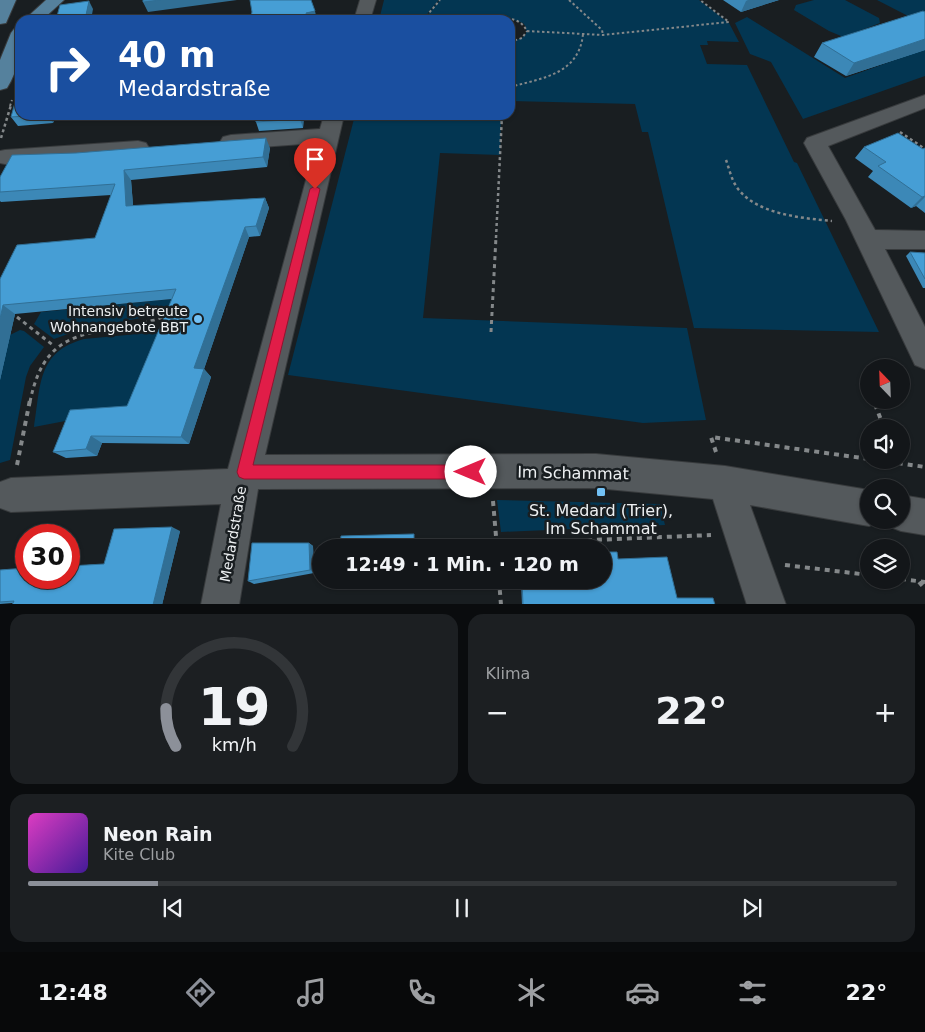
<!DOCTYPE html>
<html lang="de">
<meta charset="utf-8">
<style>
body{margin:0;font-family:"DejaVu Sans",sans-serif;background:#1c1f22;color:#f1f3f6;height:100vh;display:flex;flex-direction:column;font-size:19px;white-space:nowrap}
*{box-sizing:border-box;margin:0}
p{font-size:16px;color:#9d9fa2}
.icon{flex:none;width:28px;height:28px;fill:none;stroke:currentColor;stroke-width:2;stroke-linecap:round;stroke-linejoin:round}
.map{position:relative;height:604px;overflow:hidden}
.panel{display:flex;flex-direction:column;gap:10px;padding:10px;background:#0a0c0e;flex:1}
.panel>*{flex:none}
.guide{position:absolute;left:15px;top:15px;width:500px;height:105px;border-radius:15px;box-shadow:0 1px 4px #0004,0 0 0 1px #323538;background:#1a4fa0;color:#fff;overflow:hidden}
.needle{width:32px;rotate:337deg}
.controls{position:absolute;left:860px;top:359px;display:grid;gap:10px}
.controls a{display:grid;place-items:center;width:50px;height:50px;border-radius:50%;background:#131619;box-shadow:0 1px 4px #0004,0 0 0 1px #323538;font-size:25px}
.speed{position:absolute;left:15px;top:524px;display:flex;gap:10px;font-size:25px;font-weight:700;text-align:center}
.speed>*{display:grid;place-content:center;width:65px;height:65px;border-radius:50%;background:#131619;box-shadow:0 1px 4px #0004,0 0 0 1px #323538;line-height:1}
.speed .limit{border:8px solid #d22;background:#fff;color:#111}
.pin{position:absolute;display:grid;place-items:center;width:42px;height:42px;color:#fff;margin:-51px -21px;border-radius:50% 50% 50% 0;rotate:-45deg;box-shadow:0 0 5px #0007}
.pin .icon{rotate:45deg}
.me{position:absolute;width:55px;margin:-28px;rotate:270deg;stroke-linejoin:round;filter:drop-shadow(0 0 4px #0008)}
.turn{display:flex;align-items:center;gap:18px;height:105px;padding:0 20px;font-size:22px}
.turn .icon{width:65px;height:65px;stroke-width:2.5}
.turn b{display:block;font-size:35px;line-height:42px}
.big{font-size:38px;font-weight:700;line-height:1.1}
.panel .card{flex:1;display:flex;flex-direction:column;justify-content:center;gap:8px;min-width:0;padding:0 18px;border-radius:15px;background:#1c1f22}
.panel .dial{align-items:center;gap:0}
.dial svg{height:130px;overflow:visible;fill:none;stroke:#323538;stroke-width:7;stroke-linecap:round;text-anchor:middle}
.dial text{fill:#f1f3f6;stroke:none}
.song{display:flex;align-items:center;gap:15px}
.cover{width:60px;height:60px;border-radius:8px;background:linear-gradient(135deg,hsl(310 70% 55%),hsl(260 70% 35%))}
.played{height:5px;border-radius:2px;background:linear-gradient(90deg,#8c9099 15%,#323538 15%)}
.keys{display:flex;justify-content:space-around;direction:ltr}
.heat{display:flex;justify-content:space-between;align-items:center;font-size:28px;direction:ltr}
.panel .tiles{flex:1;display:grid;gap:10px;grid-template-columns:1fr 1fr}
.card:last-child{grid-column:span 2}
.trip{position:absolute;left:312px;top:539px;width:300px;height:50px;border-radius:25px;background:#131619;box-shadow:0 1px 4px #0004,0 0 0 1px #323538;font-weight:700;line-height:50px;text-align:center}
.dock{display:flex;height:80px;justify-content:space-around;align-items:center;background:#08090a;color:#9d9fa2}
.dock .icon{width:35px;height:35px}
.dock .selected{color:#8c9099}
.dock b{font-size:22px;color:#f1f3f6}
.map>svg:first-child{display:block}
.green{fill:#033652}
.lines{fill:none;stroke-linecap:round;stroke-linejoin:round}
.minor-casing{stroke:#383b3d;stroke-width:2}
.major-casing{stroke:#383b3d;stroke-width:2}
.path-far3{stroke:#84888a;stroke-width:2;stroke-dasharray:2.5 2.5;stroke-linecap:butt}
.path-far2{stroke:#84888a;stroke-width:2.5;stroke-dasharray:3 3;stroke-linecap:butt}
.path-far1{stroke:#84888a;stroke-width:3;stroke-dasharray:4 4;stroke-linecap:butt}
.path{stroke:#84888a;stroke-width:4;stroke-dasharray:5 5;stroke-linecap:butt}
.minor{fill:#54595c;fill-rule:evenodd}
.major{fill:#55819d;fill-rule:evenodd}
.wall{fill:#3c88b7}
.shaded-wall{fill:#316f95}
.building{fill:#469ed5;stroke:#316f95}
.route{fill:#e11d48;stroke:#92132f}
.poi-dot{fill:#72c1f5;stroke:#191e21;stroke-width:2}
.labels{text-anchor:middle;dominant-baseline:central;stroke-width:5;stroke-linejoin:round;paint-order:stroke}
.poi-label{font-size:14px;fill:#edf0f2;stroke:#191e21;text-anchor:end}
.street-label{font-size:14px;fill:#edf0f2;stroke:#191e21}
.near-street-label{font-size:16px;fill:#edf0f2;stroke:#191e21}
.near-poi-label{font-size:16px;fill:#edf0f2;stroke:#191e21}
</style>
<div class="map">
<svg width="925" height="605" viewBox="0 0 925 605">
<rect width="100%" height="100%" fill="#191e21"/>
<path class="green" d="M384 0H439L422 20H379Z
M440 0H699L729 23 739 42 707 41 708 45H700L707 64 747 65 794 162 797 163 879 332 694 328 648 132H642L635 104 510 101V42L522 38 526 34V27L523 23 508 18 423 20Z
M814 0H845L879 18 880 23 846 36H841L829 31 794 10 796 5Z
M877 0H925V18L910 17Z
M747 17 845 78 925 49V76L803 119 771 62 750 54 735 23Z
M355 115H501L500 155 440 153 423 318 687 328 706 420 643 423 288 375Z
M183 298 178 311 82 329 54 339 34 324 41 312Z
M20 330 24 331 44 347 30 366 26 377 10 460 0 463V379L10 335Z
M170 331 135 416 81 418 34 427C41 385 37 352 84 339Z
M497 500 660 504 665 525 501 532Z"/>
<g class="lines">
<defs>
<path id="minor" d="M360 0H376L370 20H354Z
M925 95V108L828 146 875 230 925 231V249H885L925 327V369L915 365 846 220 804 143 807 138Z
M324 115H344L265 455 596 454 725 466 869 490V520H881L869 526 750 505 786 605H747L713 499 596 488 258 489 239 605H201L221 504 11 512 0 508V482L11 478 228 469 316 143 231 149 223 147 220 142 223 137 231 135 320 129Z
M138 141 146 143 149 148 146 153 5 164 0 163V151L5 150Z
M901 495 925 499V535L901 531 888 526 886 520H901Z"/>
<path id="major" d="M0 0H16L6 23 0 24Z
M46 0H64L42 20H24Z
M20 28C20 49 19 70 7 88L0 90V60L11 33 14 29Z"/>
</defs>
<use href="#minor" class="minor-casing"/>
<use href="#major" class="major-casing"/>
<path class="path-far3" d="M569 0 602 30 603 35
M423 20 440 0
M492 20C505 17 520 17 527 31
M527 31 603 35 729 22 700 0
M510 42 522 38 527 31
M510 87C543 78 579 74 583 34
M10 106 12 100"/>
<path class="path-far2" d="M900 132 925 149
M1 138 11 105
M726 160C729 168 731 178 736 186 754 214 801 218 832 221
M496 238 502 115"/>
<path class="path-far1" d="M17 317 54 346
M491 332 496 237
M30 402C47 316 102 340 166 316"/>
<path class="path" d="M875 404 884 428
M716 452 711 437 869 459
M878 460 925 467
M17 465 30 400
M493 501 497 548
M497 544 711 535
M785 565 869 575
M901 579 925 582
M499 580 501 605
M919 582 925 589"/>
<use href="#minor" class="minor"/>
<use href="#major" class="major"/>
</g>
<path class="wall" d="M723 0H779L741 12Z
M925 12V50L846 76 814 57 822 43Z
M20 115H56L53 123 18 126 11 117Z
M304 115 303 128 259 131 256 122Z
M864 147 923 149 925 148V213L916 206 911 208 868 177 873 171 855 158Z
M270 148 267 167 131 180 133 206 265 198 269 208 260 236 249 237 204 369 211 377 189 444 102 443 97 456 66 458 53 452 127 406 172 299 15 314 0 380V279L95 238 111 195 1 202 0 201V177Z
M910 252 925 253V288H923L906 256Z
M180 531 162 605 12 603 0 604V570L104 564Z
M309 543 313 546 314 573 254 584 248 581Z
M618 559 677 598 715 605H522L521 580H604Z"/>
<path class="shaded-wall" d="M161 0H237L148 12 143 2Z
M748 0H779L741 12 746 1Z
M89 1 93 9 91 20H85Z
M315 11 317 20H307L306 13Z
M925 39V50L846 76 854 63Z
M47 115H56L53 123Z
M300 115H304L303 128 300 119Z
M266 138 270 148 267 167 263 157Z
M124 170 131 180 134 216 126 206Z
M925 196V197L916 206 911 208 922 197Z
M265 198 269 208 260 236 256 226Z
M245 227 249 237 204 369 211 377 189 444 181 437 194 368Z
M3 305 15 314 0 380V319Z
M91 436 102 443 97 456 86 449Z
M172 527 180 531 162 605H153Z
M309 543 313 546 314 573 310 570Z"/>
<path class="building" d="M143 0H161L143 2Z
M250 0H311L315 11 306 13 308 20H250L252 12Z
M89 1 85 20H56L60 5Z
M923 11 925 12V39L854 63 822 43Z
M20 85V115H43L11 117Z
M255 115H300V119L256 122Z
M898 133 923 149 925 148V196L922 197 878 166 886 162 864 147Z
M266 138 263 157 124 170 126 206 265 198 256 226 245 227 194 368 204 369 181 437 91 436 86 449 53 452 70 410 127 406 176 289 3 305 0 319V279L17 245 95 238 115 184 0 192V177L12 155 76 153Z
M910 252 925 253V279Z
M172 527 153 605H12L14 601 0 602V570L26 568V578H69V566L104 564 114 529Z
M414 534V548H340L341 536Z
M252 543H309L310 570 248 581Z
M604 552H617L618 559 667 557 677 598H713L715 605H523L522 580H604Z"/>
<path class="route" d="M315 186 320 189 253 465H471L476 467 478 472 476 477 471 479H244L239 477 237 472 310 189Z"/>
<g class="poi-dot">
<circle cx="198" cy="319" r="5"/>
<rect x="596" y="487" width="10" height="10" rx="2.5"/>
</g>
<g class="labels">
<g class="poi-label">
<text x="188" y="311">Intensiv betreute<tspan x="188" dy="16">Wohnangebote BBT</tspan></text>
</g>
<g class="street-label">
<text transform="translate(233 534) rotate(-80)">Medardstraße</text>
</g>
<g class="near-street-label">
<text transform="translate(573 473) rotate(1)">Im Schammat</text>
</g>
<g class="near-poi-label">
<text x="601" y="510">St. Medard (Trier),<tspan x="601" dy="18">Im Schammat</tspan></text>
</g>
</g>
</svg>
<div class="controls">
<a><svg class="needle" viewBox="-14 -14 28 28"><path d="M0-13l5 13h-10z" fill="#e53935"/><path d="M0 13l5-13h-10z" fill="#9d9fa2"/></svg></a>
<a><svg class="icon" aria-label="sound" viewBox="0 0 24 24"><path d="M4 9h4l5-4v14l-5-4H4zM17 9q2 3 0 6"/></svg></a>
<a><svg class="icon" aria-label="search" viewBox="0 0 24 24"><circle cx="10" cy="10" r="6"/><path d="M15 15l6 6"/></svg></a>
<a><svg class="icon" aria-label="layers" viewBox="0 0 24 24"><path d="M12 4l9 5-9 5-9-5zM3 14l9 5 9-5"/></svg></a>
</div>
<div class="speed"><div class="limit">30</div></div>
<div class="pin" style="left:315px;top:189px;background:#d93025"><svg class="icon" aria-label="arrive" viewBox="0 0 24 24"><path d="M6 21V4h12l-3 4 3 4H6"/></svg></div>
<svg class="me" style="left:471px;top:472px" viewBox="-20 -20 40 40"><circle r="19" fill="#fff"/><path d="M0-13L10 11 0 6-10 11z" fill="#e11d48"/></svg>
<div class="trip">12:49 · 1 Min. · 120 m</div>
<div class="guide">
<div class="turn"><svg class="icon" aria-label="right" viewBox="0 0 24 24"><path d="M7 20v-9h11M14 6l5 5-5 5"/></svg><div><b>40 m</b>Medardstraße</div></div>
</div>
</div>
<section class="panel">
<div class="tiles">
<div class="card dial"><svg viewBox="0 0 100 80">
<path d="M14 69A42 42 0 1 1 86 69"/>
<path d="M14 69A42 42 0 0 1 8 46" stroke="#8c9099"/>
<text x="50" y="56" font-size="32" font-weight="700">19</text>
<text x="50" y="72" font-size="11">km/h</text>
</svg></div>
<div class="card"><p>Klima</p>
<div class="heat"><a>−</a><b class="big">22°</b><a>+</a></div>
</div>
<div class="card">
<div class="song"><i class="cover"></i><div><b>Neon Rain</b><p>Kite Club</p></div></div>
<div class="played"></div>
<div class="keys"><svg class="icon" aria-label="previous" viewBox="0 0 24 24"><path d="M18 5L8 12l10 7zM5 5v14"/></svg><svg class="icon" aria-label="pause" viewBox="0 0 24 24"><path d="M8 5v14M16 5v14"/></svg><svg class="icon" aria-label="next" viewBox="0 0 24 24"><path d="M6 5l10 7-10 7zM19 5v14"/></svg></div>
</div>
</div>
</section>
<nav class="dock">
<b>12:48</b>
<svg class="icon selected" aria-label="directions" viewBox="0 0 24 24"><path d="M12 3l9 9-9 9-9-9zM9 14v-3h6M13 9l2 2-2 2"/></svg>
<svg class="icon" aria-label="music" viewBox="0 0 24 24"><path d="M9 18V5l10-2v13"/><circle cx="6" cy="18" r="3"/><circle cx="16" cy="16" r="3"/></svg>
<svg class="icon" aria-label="phone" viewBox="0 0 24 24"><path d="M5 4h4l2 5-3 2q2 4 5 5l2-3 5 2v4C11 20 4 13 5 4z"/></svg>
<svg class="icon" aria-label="climate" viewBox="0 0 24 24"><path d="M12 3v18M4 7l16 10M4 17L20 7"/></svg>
<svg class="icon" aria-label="car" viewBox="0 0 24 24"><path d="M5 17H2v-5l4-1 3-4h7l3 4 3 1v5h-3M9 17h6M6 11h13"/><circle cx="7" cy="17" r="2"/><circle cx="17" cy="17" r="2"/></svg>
<svg class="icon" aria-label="filters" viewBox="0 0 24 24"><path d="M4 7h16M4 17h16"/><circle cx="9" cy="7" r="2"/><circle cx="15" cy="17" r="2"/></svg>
<b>22°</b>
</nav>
